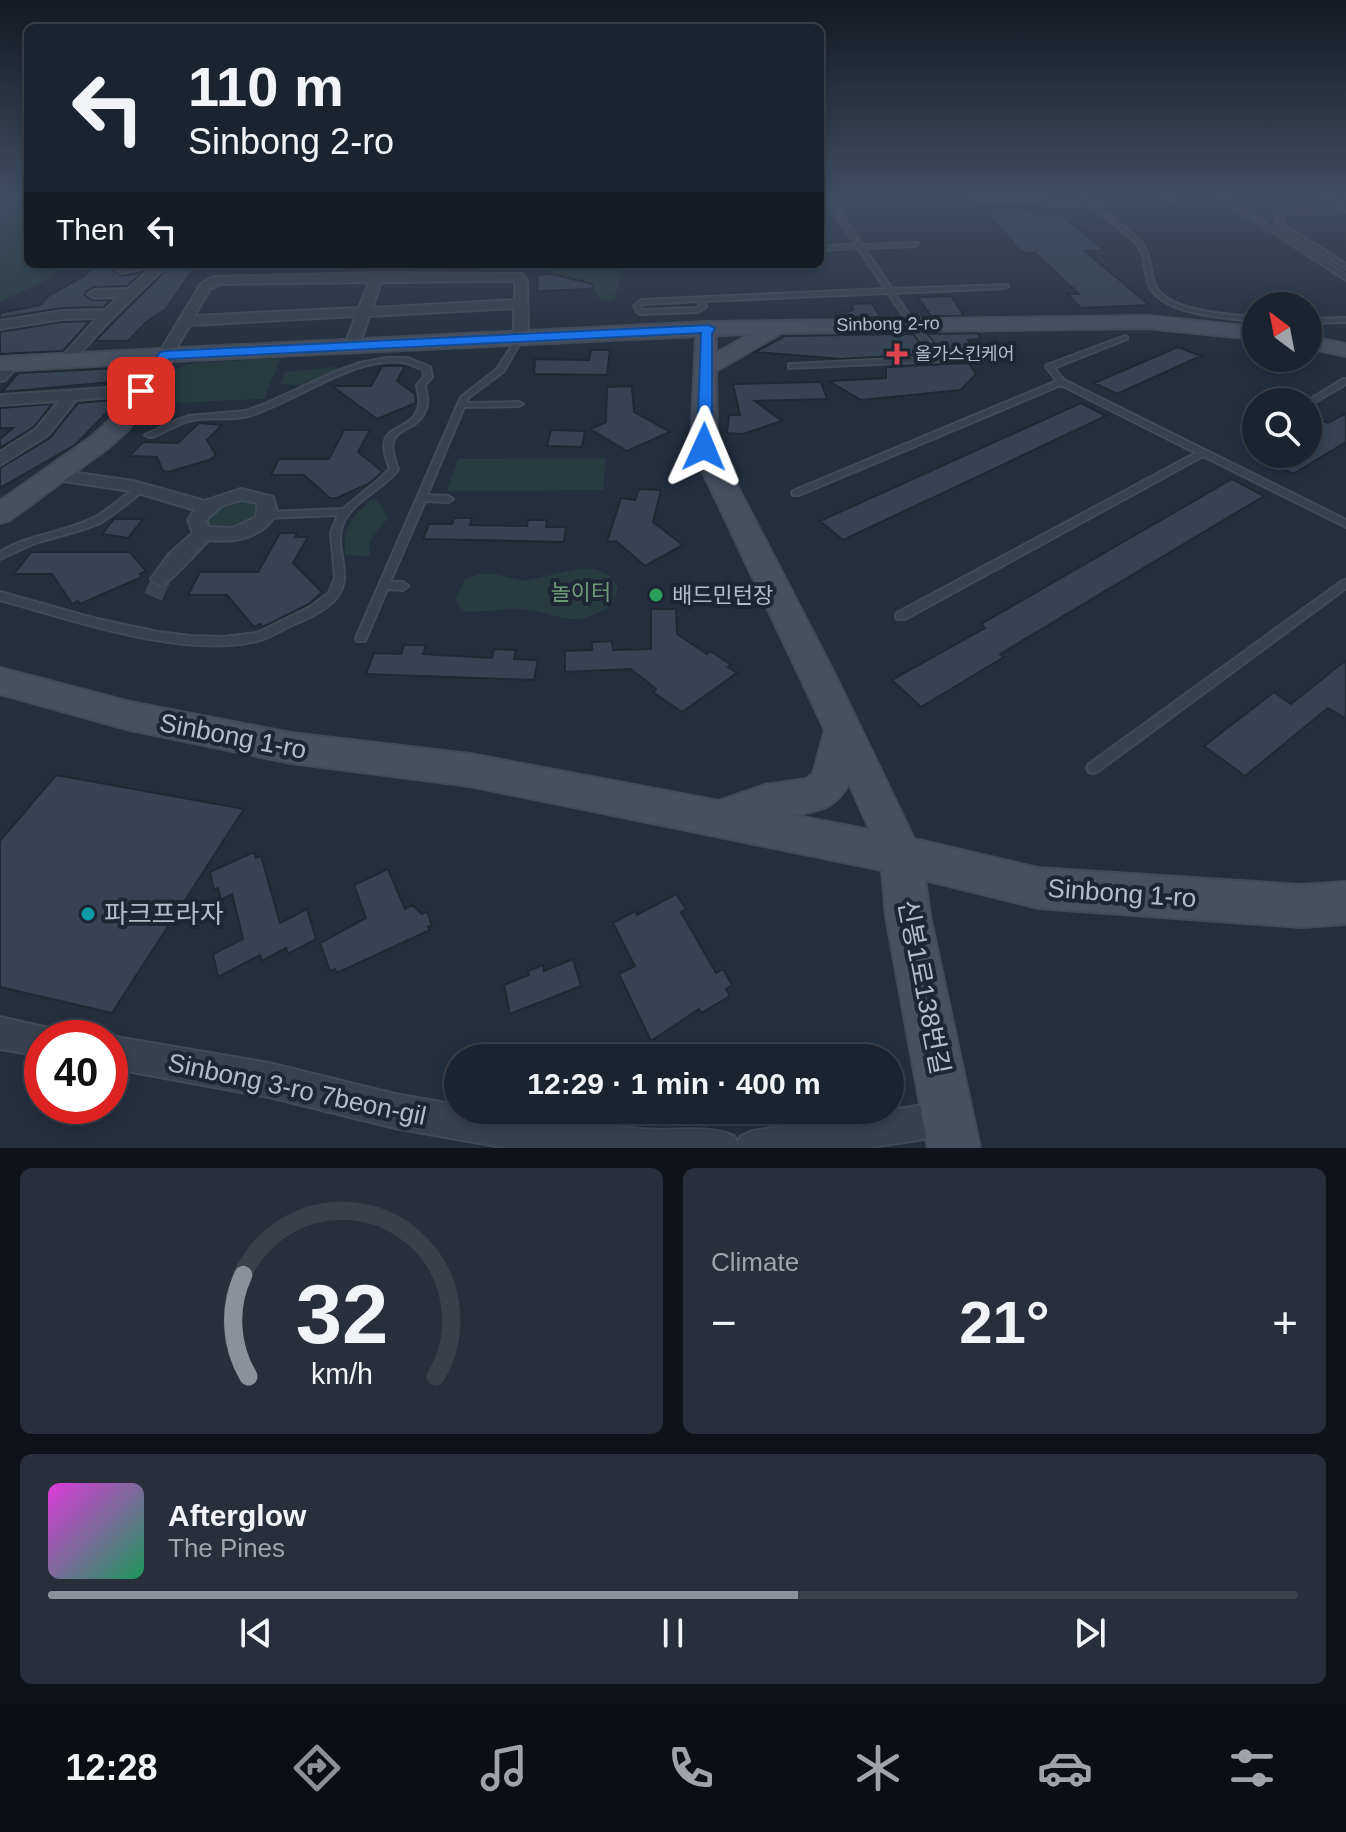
<!DOCTYPE html>
<meta charset="utf-8">
<style>
body{margin:0;font-family:Helvetica,"Noto Sans KR",sans-serif;background:#282f3a;color:#f1f3f6;height:100vh;display:flex;flex-direction:column;font-size:30px;white-space:nowrap}
*{box-sizing:border-box;margin:0}
p{font-size:26px;color:#a0a4aa}
.icon{flex:none;width:44px;height:44px;fill:none;stroke:currentColor;stroke-width:2;stroke-linecap:round;stroke-linejoin:round}
.map{position:relative;height:1148px;overflow:hidden}
.details{display:flex;flex-direction:column;gap:20px;padding:20px;background:#0f1319;flex:1}
.details>*{flex:none}
.banner{position:absolute;left:24px;top:24px;width:800px;height:244px;border-radius:12px;box-shadow:0 4px 12px #0003,0 0 0 2px #39404a;background:#1b232e;color:#f1f3f6;overflow:hidden}
.needle{width:52px;rotate:328deg}
.fabs{position:absolute;left:1242px;top:292px;display:grid;gap:16px}
.fabs a{display:grid;place-items:center;width:80px;height:80px;border-radius:50%;background:#1b232e;box-shadow:0 4px 12px #0003,0 0 0 2px #39404a;font-size:40px}
.speed{position:absolute;left:24px;top:1020px;display:flex;gap:16px;font-size:40px;font-weight:700;text-align:center}
.speed>*{display:grid;place-content:center;width:104px;height:104px;border-radius:50%;background:#1b232e;box-shadow:0 4px 12px #0003,0 0 0 2px #39404a;line-height:1}
.speed .limit{border:12px solid #d22;background:#fff;color:#111}
.pin{position:absolute;display:grid;place-items:center;width:68px;height:68px;color:#fff;margin:-34px;border-radius:16px;box-shadow:0 4px 12px #0006}
.me{position:absolute;width:88px;margin:-44px;rotate:1deg;stroke-linejoin:round;filter:drop-shadow(0 0 6px #0008)}
.turn{display:flex;align-items:center;gap:28px;height:168px;padding:0 32px;font-size:36px}
.turn .icon{width:104px;height:104px;stroke-width:2.5}
.turn b{display:block;font-size:56px;line-height:68px}
.then{display:flex;align-items:center;height:76px;padding:0 32px;background:#0003;gap:16px;font-size:30px}
.big{font-size:60px;font-weight:800;line-height:1.1}
.details .card{flex:1;display:flex;flex-direction:column;justify-content:center;gap:12px;min-width:0;padding:0 28px;border-radius:12px;background:#282f3a}
.details .dial{align-items:center;gap:0}
.dial svg{height:208px;overflow:visible;fill:none;stroke:#39404a;stroke-width:7;stroke-linecap:round;text-anchor:middle}
.dial text{fill:#f1f3f6;stroke:none}
.song{display:flex;align-items:center;gap:24px}
.cover{width:96px;height:96px;border-radius:12px;background:linear-gradient(135deg,hsl(300 70% 55%),hsl(150 70% 35%))}
.played{height:8px;border-radius:4px;background:linear-gradient(90deg,#8c9099 60%,#39404a 60%)}
.keys{display:flex;justify-content:space-around;direction:ltr}
.heat{display:flex;justify-content:space-between;align-items:center;font-size:44px;direction:ltr}
.details .tiles{flex:1;display:grid;gap:20px;grid-template-columns:1fr 1fr}
.card:last-child{grid-column:span 2}
.trip{position:absolute;left:444px;top:1044px;width:460px;height:80px;border-radius:40px;background:#1b232e;box-shadow:0 4px 12px #0003,0 0 0 2px #39404a;font-weight:800;line-height:80px;text-align:center}
.menu{display:flex;height:128px;justify-content:space-around;align-items:center;background:#0b0e12;color:#a0a4aa}
.menu .icon{width:56px;height:56px}
.menu .on{color:#8c9099}
.menu b{font-size:36px;color:#f1f3f6}
.map>svg:first-child{display:block}
.green{fill:#263c3f}
.building{fill:#364354;stroke:#1f2835;stroke-width:2}
.lines{fill:none;stroke-linecap:round;stroke-linejoin:round}
.street-tunnel{stroke:#3a4453;stroke-width:19;stroke-dasharray:19 9;stroke-linecap:butt}
.lane-casing{stroke:#414a57;stroke-width:4}
.street-casing{stroke:#414a57;stroke-width:4}
.secondary-casing{stroke:#414a57;stroke-width:4}
.lane{fill:#38414e;fill-rule:evenodd}
.street{fill:#38414e;fill-rule:evenodd}
.secondary{fill:#465061;fill-rule:evenodd}
.route{fill:#1a73e8;stroke:#114b97;stroke-width:2}
.health-dot{fill:#e0444e;stroke:#1d2633;stroke-width:3}
.leisure-dot{fill:#2e9e5b;stroke:#1d2633;stroke-width:3}
.culture-dot{fill:#0f9aa8;stroke:#1d2633;stroke-width:3}
.labels{text-anchor:middle;dominant-baseline:central;stroke-width:8;stroke-linejoin:round;paint-order:stroke}
.far-street-label{font-size:18px;fill:#b4bcc9;stroke:#1d2633}
.far-poi-label{font-size:18px;fill:#b4bcc9;stroke:#1d2633;text-anchor:start}
.park-label{font-size:22px;fill:#6b9a76;stroke:#1d2633}
.poi-label{font-size:22px;fill:#b4bcc9;stroke:#1d2633;text-anchor:start}
.near-street-label{font-size:26px;fill:#b4bcc9;stroke:#1d2633}
.near-poi-label{font-size:26px;fill:#b4bcc9;stroke:#1d2633;text-anchor:start}
</style>
<div class="map">
<svg width="1346" height="1148" viewBox="0 0 1346 1148">
<rect width="100%" height="100%" fill="#242f3e"/>
<path class="green" d="M0 195H28V264H69L42 282 0 302Z
M1225 195H1313L1337 207 1248 209Z
M588 264H624L614 300 603 301 583 280 538 269 591 266Z
M281 358 264 399 149 404 174 369 194 363Z
M334 367 337 369 315 379 310 386 281 384 285 372Z
M606 458 603 490 447 491 458 459Z
M229 497 265 502 250 527 210 533 203 513Z
M374 498 382 506 387 519 369 542 370 556 345 555C342 528 352 514 374 498Z
M582 568C598 569 611 572 618 588L613 604C568 634 560 610 518 609 499 608 481 613 462 611L455 600 466 578 480 574H494L524 581Z"/>
<path class="building" d="M1035 211 1038 214H1061L1104 250 1085 251 1149 305 1081 308 1067 294H1079L1035 253H1025L1019 249 985 212Z
M95 264H121L113 270 123 276 143 272 127 286 94 287 86 292 85 295 92 300H111L104 307 62 308 0 318V313L40 305 47 297 84 276Z
M159 264H197L166 309 145 323 128 341H95L162 274Z
M551 274 593 284 592 289 537 291 538 275Z
M951 296 964 316H931L918 297Z
M872 303 880 317H834L853 310 851 304Z
M90 321 63 351 0 354V332L62 322Z
M977 333 981 339 968 340 976 348 943 354 927 334Z
M904 334H913L929 354 842 359 755 352 785 336Z
M1178 347 1201 356 1117 394 1094 383Z
M591 350H610L607 375 534 374 535 359 589 360Z
M969 363 976 374 961 390 861 400 829 381 886 378V367Z
M382 366H405L397 381 415 394 416 403 377 419 332 386H371Z
M122 368 123 381 2 392 18 373Z
M821 382 827 399 755 401 782 421 743 434 727 433 729 415H740L733 384Z
M632 386 634 412 670 432 627 451 590 429 606 422 607 387Z
M112 400 116 403 75 445 0 488V468L50 438 78 403Z
M1081 403 1106 416 843 540 820 521Z
M52 404 34 427 0 448V439L13 428H0V408Z
M1346 413V442L1293 474 1254 454H1308V422L1316 418 1328 423Z
M199 423 222 425 207 440 216 455 209 460 168 472 163 471 157 457 129 456 143 442 178 443Z
M344 430H370L358 452 383 472 368 484 337 498H330L304 475H271L279 459H329Z
M551 430 585 431 582 447 547 446Z
M1232 479 1264 496 1000 654 1004 657 921 707 892 680 985 628 981 624Z
M639 489 661 490 653 522 683 545 645 566 616 541 607 542 621 498 635 500Z
M454 518H472L470 525 527 526 528 520H547L546 527H566L564 542 423 539 429 524H452Z
M114 519H143L128 538 102 534Z
M280 533H297L295 537H308L293 563 322 592 309 604 263 627 260 624 254 627 227 595H188L200 572H258Z
M31 552H130L146 571 140 574 142 577 80 604 78 601 72 604 52 574H14Z
M651 609H676L677 634 707 654 710 651 731 665 728 667 737 673 682 712 653 692 656 689 631 669 565 672V651L592 650V642L612 641 613 650 651 649Z
M404 645H426L423 654 492 658 494 649 516 650 514 659 538 660 534 680 366 674 374 653 401 654Z
M1346 660V719L1328 708 1245 776 1204 746 1274 692 1291 704Z
M56 775 244 809 112 1013 0 987V841Z
M254 852 256 858 261 856 280 923 307 909 316 939 288 954 286 948 262 961 260 955 218 977 213 954 243 939 232 894 221 900 218 888 214 890 210 872Z
M388 869 405 909 412 905 422 914 427 912 432 925 428 927 430 930 337 973 335 969 330 971 320 943 366 918 354 885Z
M676 894 686 909 681 912 716 973 723 969 732 985 726 989 730 996 701 1013 699 1009 651 1041 619 974 635 966 613 923 635 911 637 915Z
M573 959 581 986 510 1014 504 985 529 975 528 971 543 965 544 971Z"/>
<g class="lines">
<path class="street-tunnel" d="M153 597 161 579"/>
<defs>
<path id="lane" d="M824 195H829L862 245 917 243 918 244 915 246 864 248 892 289 1007 285 1008 286 1005 288 894 293 914 322 942 357 983 355 987 357 986 359 789 368V364H792L935 357 909 324 888 293 705 301 706 307 698 312 640 314 638 313 634 306 641 300 885 289 858 248 820 250V246L856 245 834 212 820 213V209H832ZM699 301 700 306 697 308 642 310 640 306 643 304Z
M1078 195H1083L1091 202 1175 200 1173 203 1095 205C1107 215 1135 233 1143 245 1152 257 1149 274 1156 287 1169 312 1231 315 1256 317V321C1228 318 1161 315 1149 285 1144 272 1146 255 1137 244 1123 229 1104 217 1089 205L1056 206 1025 201 975 202 972 200 975 198 1025 197 1056 202H1085Z
M1215 195H1221L1346 275V280Z
M1321 195H1327L1346 206V212L1281 214 1284 225 1346 264V269L1278 226 1275 215 1277 211 1343 208Z
M1346 318V322L1308 323V319Z
M519 335 524 336 503 372 468 398 466 403 519 402 523 404 519 406 464 407 427 495 448 496 453 499 448 502 425 501 390 582H403L408 586 403 590 387 589 365 641H357L356 638 461 397 497 369Z
M1125 336 1127 337V339L1054 368 1064 380 1346 520V527L1203 456 905 619H897L896 616 897 613 1196 453 1061 385 799 495H793L792 493 793 491 1057 381 1046 367 1047 365Z
M386 358H408L430 367 432 377 425 385C426 392 428 399 427 405 419 440 378 418 398 469L397 471C381 491 350 502 342 526 334 550 354 575 337 597 326 611 306 619 290 626 279 631 269 638 257 641 183 659 73 620 0 600V592L93 618 158 632 191 636 223 637 257 633 310 607 329 593 335 578 331 533 338 515 267 518 262 515 267 512 343 509 377 481 390 469C369 417 412 438 419 405 420 399 418 391 417 385L424 377 423 370C418 368 412 364 406 363 359 352 294 403 248 416 230 421 211 416 192 420 178 423 165 432 152 437H149L145 435 175 421 189 416 246 411 265 404 335 372 360 363Z
M1343 379H1346V384L1308 406V402H1306Z
M1253 433H1256V439L1250 441H1247V437Z
M141 485 145 488 144 490 119 510 100 523 81 530 35 543 0 559V552C28 535 60 533 89 520 109 512 123 494 141 485Z
M1346 580V588L1097 772 1093 773 1089 772 1087 768 1089 764 1342 581Z"/>
<path id="street" d="M130 264H156L160 272 113 317 70 364H60L58 361 97 318 62 319 0 329V321L62 311 105 310 119 297 94 298 88 294 94 290 128 289 148 271 146 268 122 273 116 269Z
M377 273 522 274 527 280 528 336 521 340 514 336V308L369 316 359 345 352 349 345 345 356 316 190 325 170 358H160L158 355 201 284 213 277ZM515 281V300L372 308 381 282ZM369 282 359 308 194 316 210 289 220 284Z
M12 360 19 364 5 380 0 381V368Z
M141 386 146 388V394L76 400 48 435 0 465V452L36 429 59 401 0 405V395Z
M56 470 133 481 205 501 241 489 273 497 277 512C264 537 236 543 209 540 199 549 170 583 161 586L151 579 169 554 193 533 188 520 195 510 131 491 50 479 47 475ZM242 500 258 503 256 517 233 528 209 527 206 520 223 505Z
M0 1017 53 1029 57 1038H42V1056L0 1049Z
M110 1036 269 1063 395 1094 458 1105V1110C519 1110 581 1124 642 1129 672 1132 707 1124 734 1136L738 1143 741 1136 753 1131 950 1101 962 1106 967 1118 962 1130 950 1135 866 1148H507L395 1128 269 1097 110 1068V1038H105Z"/>
<path id="secondary" d="M1147 316 1256 327V339L1147 328 781 333 716 371 717 447 836 677 914 839 1038 868 1301 885 1346 882V924L1301 927 1038 908 925 880 930 916 980 1148H928L886 916 882 870 470 786 291 763 130 730 0 694V668L130 702 291 733 470 754 719 801 765 785 806 779 813 774 825 730 691 447 696 336 172 361 129 429 108 448 10 520 0 523V501L90 438 111 419 149 363 0 371V357L709 322ZM751 334 716 353V335ZM849 783 870 830 792 815C817 812 837 808 849 783Z
M1308 336 1346 344V356L1308 348Z"/>
</defs>
<use href="#lane" class="lane-casing"/>
<use href="#street" class="street-casing"/>
<use href="#secondary" class="secondary-casing"/>
<use href="#lane" class="lane"/>
<use href="#street" class="street"/>
<use href="#secondary" class="secondary"/>
</g>
<linearGradient id="sky" x2="0" y2="1"><stop stop-color="#141a22"/><stop offset="0.55" stop-color="#3f4d63"/><stop offset="1" stop-color="#3f4d63" stop-opacity="0"/></linearGradient>
<rect width="1346" height="356" fill="url(#sky)"/>
<path class="route" d="M709 325 715 328 712 334V447L704 452 697 447 701 333 169 359 146 394 134 391 160 352 165 351Z"/>
<path class="health-dot" d="M893 342h8v8h8v8h-8v8h-8v-8h-8v-8h8z"/>
<circle class="leisure-dot" cx="656" cy="595" r="8"/>
<circle class="culture-dot" cx="88" cy="914" r="8"/>
<g class="labels">
<g class="far-street-label">
<text transform="translate(888 324) rotate(-1)">Sinbong 2-ro</text>
</g>
<g class="far-poi-label">
<text x="915" y="354">올가스킨케어</text>
</g>
<g class="park-label">
<text x="581" y="592">놀이터</text>
</g>
<g class="poi-label">
<text x="672" y="595">배드민턴장</text>
</g>
<g class="near-street-label">
<text transform="translate(233 736) rotate(11)">Sinbong 1-ro</text>
<text transform="translate(1122 893) rotate(4)">Sinbong 1-ro</text>
<text transform="translate(924 987) rotate(79)">신봉1로138번길</text>
<text transform="translate(297 1089) rotate(12)">Sinbong 3-ro 7beon-gil</text>
</g>
<g class="near-poi-label">
<text x="104" y="914">파크프라자</text>
</g>
</g>
</svg>
<div class="fabs">
<a><svg class="needle" viewBox="-14 -14 28 28"><path d="M0-13l5 13h-10z" fill="#e53935"/><path d="M0 13l5-13h-10z" fill="#a0a4aa"/></svg></a>
<a><svg class="icon" aria-label="search" viewBox="0 0 24 24"><circle cx="10" cy="10" r="6"/><path d="M15 15l6 6"/></svg></a>
</div>
<div class="speed"><div class="limit">40</div></div>
<div class="pin" style="left:141px;top:391px;background:#d93025"><svg class="icon" aria-label="arrive" viewBox="0 0 24 24"><path d="M6 21V4h12l-3 4 3 4H6"/></svg></div>
<svg class="me" style="left:704px;top:447px" viewBox="-20 -20 40 40"><path d="M0-17L14 15 0 8-14 15z" fill="#1a73e8" stroke="#fff" stroke-width="4"/></svg>
<div class="trip">12:29 · 1 min · 400 m</div>
<div class="banner">
<div class="turn"><svg class="icon" aria-label="left" viewBox="0 0 24 24"><path d="M17 20v-9H6M10 6l-5 5 5 5"/></svg><div><b>110 m</b>Sinbong 2-ro</div></div>
<div class="then">Then<svg class="icon" aria-label="left" viewBox="0 0 24 24"><path d="M17 20v-9H6M10 6l-5 5 5 5"/></svg></div>
</div>
</div>
<section class="details">
<div class="tiles">
<div class="card dial"><svg viewBox="0 0 100 80">
<path d="M14 69A42 42 0 1 1 86 69"/>
<path d="M14 69A42 42 0 0 1 12 30" stroke="#8c9099"/>
<text x="50" y="56" font-size="32" font-weight="700">32</text>
<text x="50" y="72" font-size="11">km/h</text>
</svg></div>
<div class="card"><p>Climate</p>
<div class="heat"><a>−</a><b class="big">21°</b><a>+</a></div>
</div>
<div class="card">
<div class="song"><i class="cover"></i><div><b>Afterglow</b><p>The Pines</p></div></div>
<div class="played"></div>
<div class="keys"><svg class="icon" aria-label="previous" viewBox="0 0 24 24"><path d="M18 5L8 12l10 7zM5 5v14"/></svg><svg class="icon" aria-label="pause" viewBox="0 0 24 24"><path d="M8 5v14M16 5v14"/></svg><svg class="icon" aria-label="next" viewBox="0 0 24 24"><path d="M6 5l10 7-10 7zM19 5v14"/></svg></div>
</div>
</div>
</section>
<nav class="menu">
<b>12:28</b>
<svg class="icon on" aria-label="directions" viewBox="0 0 24 24"><path d="M12 3l9 9-9 9-9-9zM9 14v-3h6M13 9l2 2-2 2"/></svg>
<svg class="icon" aria-label="music" viewBox="0 0 24 24"><path d="M9 18V5l10-2v13"/><circle cx="6" cy="18" r="3"/><circle cx="16" cy="16" r="3"/></svg>
<svg class="icon" aria-label="phone" viewBox="0 0 24 24"><path d="M5 4h4l2 5-3 2q2 4 5 5l2-3 5 2v4C11 20 4 13 5 4z"/></svg>
<svg class="icon" aria-label="climate" viewBox="0 0 24 24"><path d="M12 3v18M4 7l16 10M4 17L20 7"/></svg>
<svg class="icon" aria-label="car" viewBox="0 0 24 24"><path d="M5 17H2v-5l4-1 3-4h7l3 4 3 1v5h-3M9 17h6M6 11h13"/><circle cx="7" cy="17" r="2"/><circle cx="17" cy="17" r="2"/></svg>
<svg class="icon" aria-label="filters" viewBox="0 0 24 24"><path d="M4 7h16M4 17h16"/><circle cx="9" cy="7" r="2"/><circle cx="15" cy="17" r="2"/></svg>
</nav>
